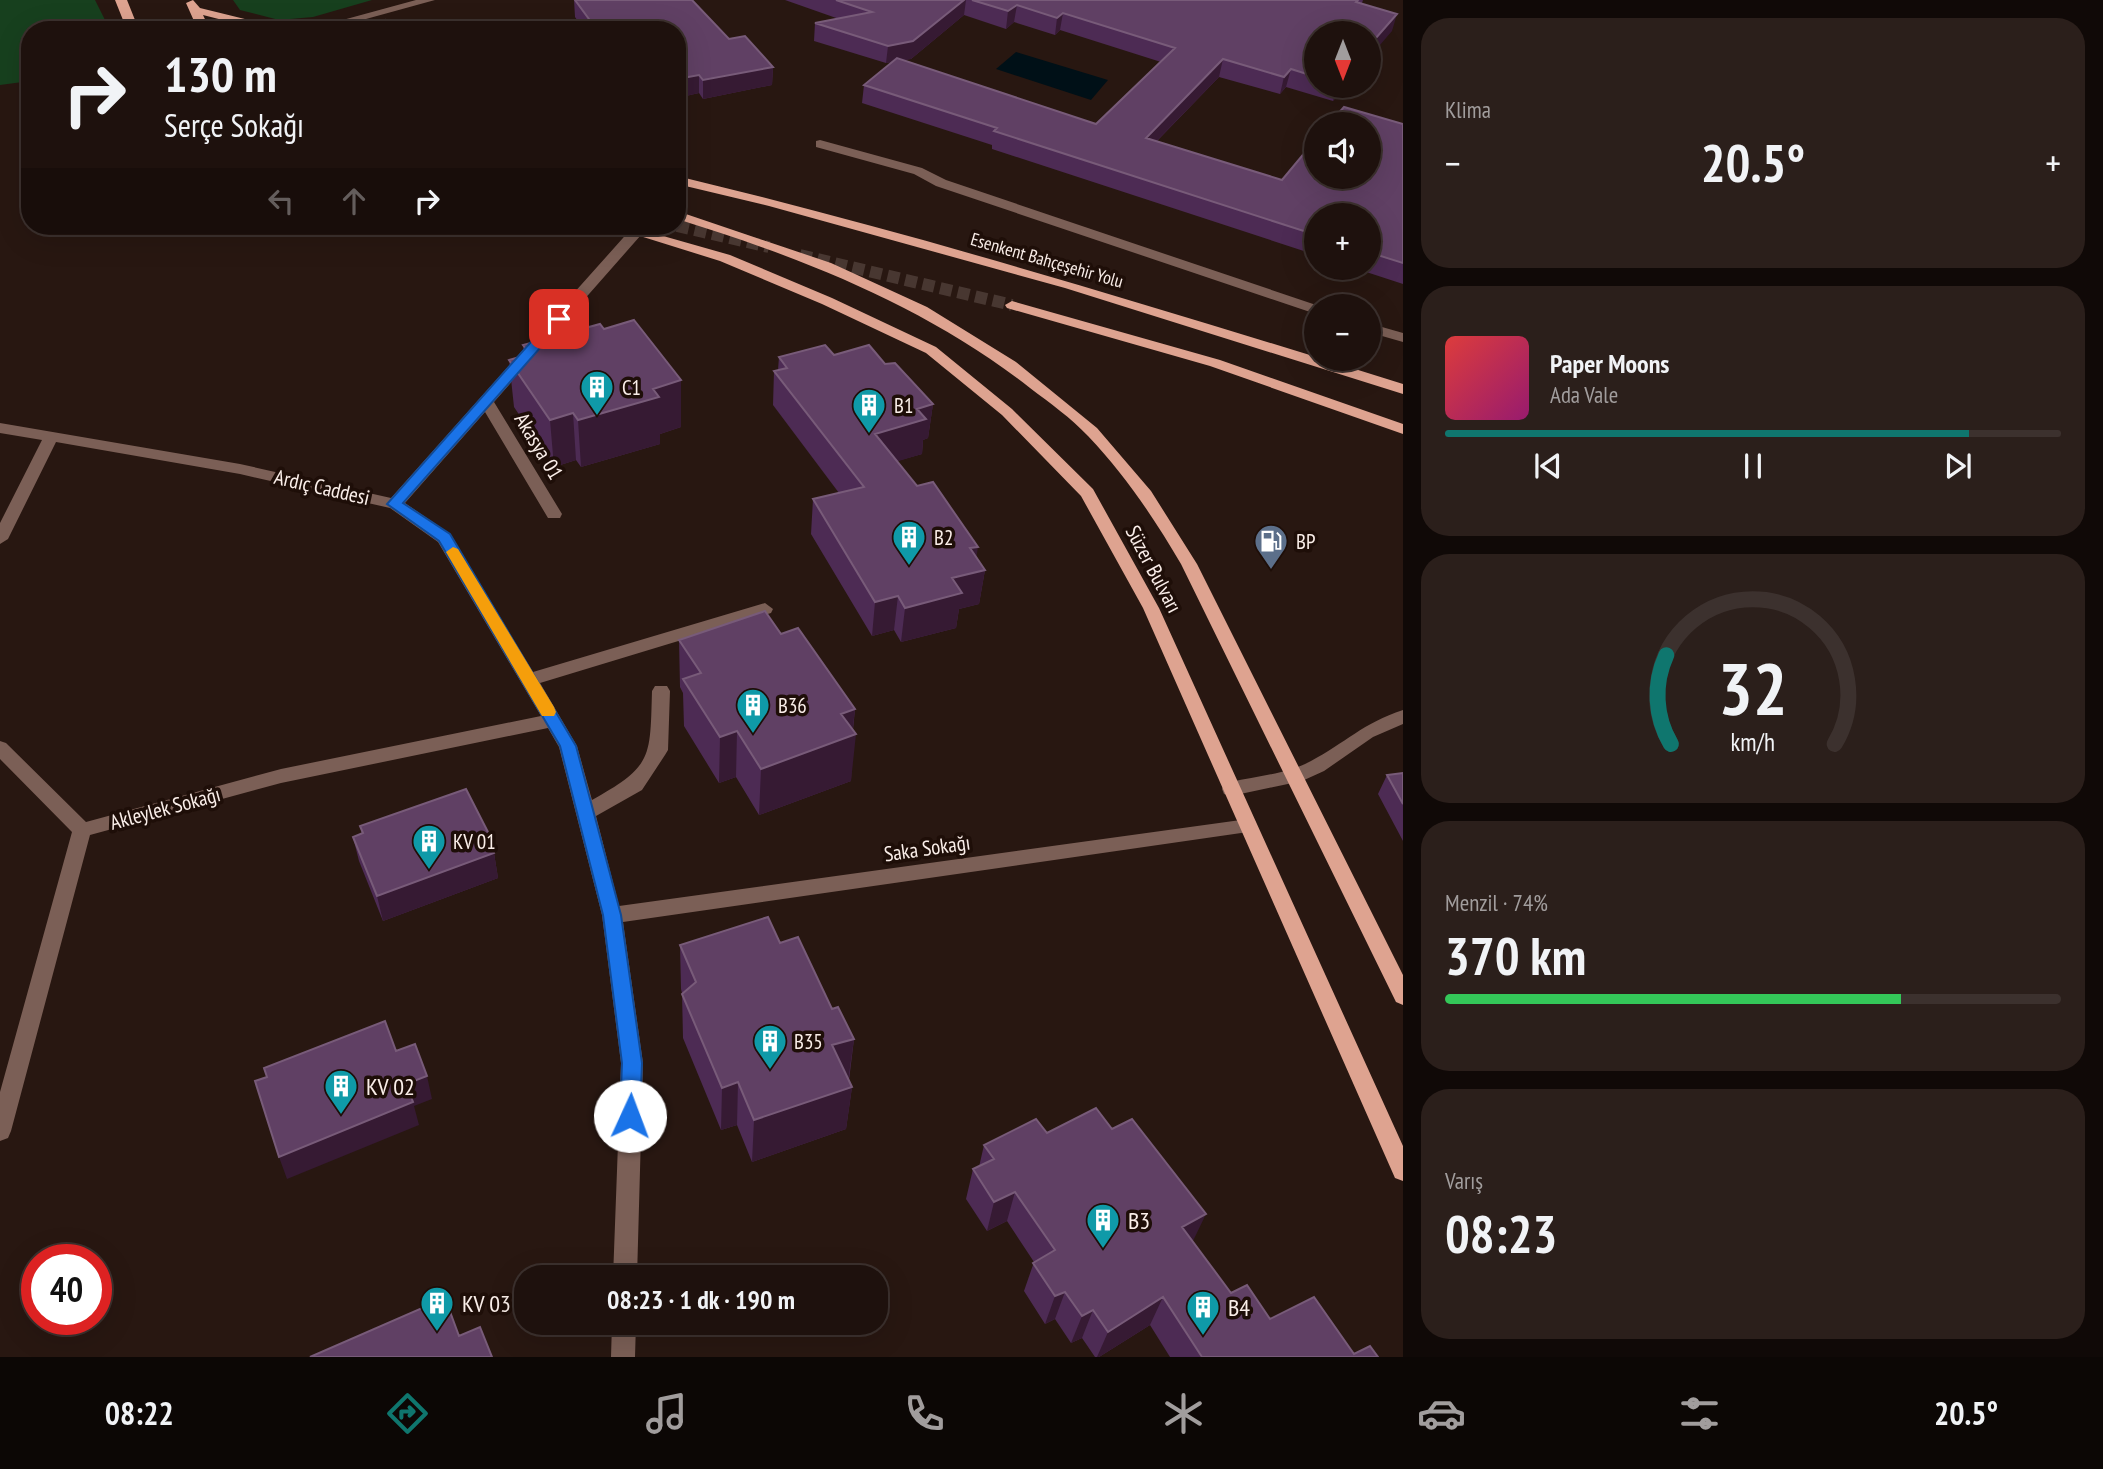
<!DOCTYPE html>
<html lang="tr">
<meta charset="utf-8">
<style>
body{margin:0;font-family:"PT Sans Narrow",sans-serif;background:#2b1f1b;color:#f1f3f6;height:100vh;display:flex;flex-direction:column;font-size:26px;white-space:nowrap}
*{box-sizing:border-box;margin:0}
p{font-size:23px;color:#a19d9d}
.icon{flex:none;width:38px;height:38px;fill:none;stroke:currentColor;stroke-width:2;stroke-linecap:round;stroke-linejoin:round}
.map{position:relative;flex:1;overflow:hidden}
.sheet{display:flex;flex-direction:column;gap:18px;padding:18px;background:#100907;width:700px}
.sheet>*{flex:none}
.top-card{position:absolute;left:21px;top:21px;width:665px;height:214px;border-radius:28px;box-shadow:0 7px 28px #0002,0 0 0 2px #3c312e;background:#1e110d;color:#f1f3f6;overflow:hidden}
.needle{width:46px;rotate:180deg}
.fabs{position:absolute;left:1304px;top:21px;display:grid;gap:14px}
.fabs a{display:grid;place-items:center;width:77px;height:77px;border-radius:50%;background:#1e110d;box-shadow:0 7px 28px #0002,0 0 0 2px #3c312e;font-size:35px}
.speed{position:absolute;left:21px;top:1244px;display:flex;gap:14px;font-size:35px;font-weight:700;text-align:center}
.speed>*{display:grid;place-content:center;width:91px;height:91px;border-radius:50%;background:#1e110d;box-shadow:0 7px 28px #0002,0 0 0 2px #3c312e;line-height:1}
.speed .limit{border:10px solid #d22;background:#fff;color:#111}
.pin{position:absolute;display:grid;place-items:center;width:60px;height:60px;color:#fff;margin:-30px;border-radius:14px;box-shadow:0 4px 10px #0006}
.me{position:absolute;width:77px;margin:-38px;rotate:2deg;stroke-linejoin:round;filter:drop-shadow(0 0 5px #0008)}
.turn{display:flex;align-items:center;gap:24px;height:147px;padding:0 28px;font-size:32px}
.turn .icon{width:91px;height:91px;stroke-width:2.5}
.turn b{display:block;font-size:49px;line-height:60px}
.lanes{display:flex;align-items:center;height:66px;padding:0 28px;background:#0003;justify-content:center;gap:35px;direction:ltr}
.lanes .off{opacity:.35}
.big{font-size:52px;font-weight:600;line-height:1.1}
.sheet .tile{flex:1;display:flex;flex-direction:column;justify-content:center;gap:10px;min-width:0;padding:0 24px;border-radius:28px;background:#2b1f1b}
.sheet .dial{align-items:center;gap:0}
.dial svg{height:182px;overflow:visible;fill:none;stroke:#3c312e;stroke-width:7;stroke-linecap:round;text-anchor:middle}
.dial text{fill:#f1f3f6;stroke:none}
.song{display:flex;align-items:center;gap:21px}
.cover{width:84px;height:84px;border-radius:10px;background:linear-gradient(135deg,hsl(0 70% 55%),hsl(320 70% 35%))}
.played{height:7px;border-radius:4px;background:linear-gradient(90deg,#0f766e 85%,#3c312e 85%)}
.keys{display:flex;justify-content:space-around;direction:ltr}
.heat{display:flex;justify-content:space-between;align-items:center;font-size:38px;direction:ltr}
.charge{height:10px;border-radius:5px;background:linear-gradient(90deg,#34c759 74%,#3c312e 0)}
.trip{position:absolute;left:514px;top:1265px;width:374px;height:70px;border-radius:28px;background:#1e110d;box-shadow:0 7px 28px #0002,0 0 0 2px #3c312e;font-weight:600;line-height:70px;text-align:center}
.menu{display:flex;height:112px;justify-content:space-around;align-items:center;background:#0c0705;color:#a19d9d}
.menu .icon{width:49px;height:49px}
.menu .selected{color:#0f766e}
.menu b{font-size:32px;color:#f1f3f6}
main{display:flex;flex:1;min-height:0}
.map>svg:first-child{display:block}
.green{fill:#17401e}
.water{fill:#001017}
.lines{fill:none;stroke-linecap:round;stroke-linejoin:round}
.major-tunnel{stroke:#483731;stroke-width:12;stroke-dasharray:12 6;stroke-linecap:butt}
.minor{fill:#7b5f56;fill-rule:evenodd}
.major{fill:#dea390;fill-rule:evenodd}
.wall{fill:#4d2b54;fill-rule:evenodd}
.shaded-wall{fill:#361a33}
.building{fill:#604064;stroke:#785b79;stroke-width:2}
.route{fill:#1a73e8;stroke:#114b97;stroke-width:2}
.slow{fill:#f59e0b}
.labels{text-anchor:middle;dominant-baseline:central;stroke-width:7;stroke-linejoin:round;paint-order:stroke}
.far-street-label{font-size:18px;fill:#faeee9;stroke:#1e0e08}
.poi-label{font-size:21px;fill:#faeee9;stroke:#1e0e08;text-anchor:start}
.street-label{font-size:21px;fill:#faeee9;stroke:#1e0e08}
.near-poi-label{font-size:24px;fill:#faeee9;stroke:#1e0e08;text-anchor:start}
</style>
<main>
<div class="map">
<svg width="1403" height="1357" viewBox="0 0 1403 1357">
<rect width="100%" height="100%" fill="#281711"/>
<path class="green" d="M0 0H95L110 30H30V81L0 85Z
M233 0H372L313 17 279 20 240 10Z"/>
<path class="water" d="M1016 52 1108 80 1091 100 996 69Z"/>
<g class="lines">
<path class="major-tunnel" d="M677 226 769 247
M800 255 1012 305"/>
<path class="minor" d="M416 0H435L326 30H306Z
M820 140 922 168 946 180 1319 306H1316V314L936 186 914 174 816 147V141Z
M636 228 641 229V235L494 402 562 514 560 518H548L485 412 405 503 450 534 533 672 765 603 773 609 771 613 540 683 577 746 592 800C653 766 650 758 652 691L655 686H667L670 691 668 750 665 755 642 790 596 816 619 906 1248 819 1255 821 1257 826 1255 831 623 922 643 1063 637 1278H613L621 1063 602 915 559 747 548 728 281 783 90 835 11 1131 8 1138 0 1141V1092L72 832 0 759V741L6 743 86 822 281 769 541 716 438 542 390 508 240 474 56 442 8 539 0 544V523L42 440 0 433V423L240 464 391 498 631 229Z
M1368 323 1403 333V342L1368 332Z
M1403 710V724L1373 737 1324 771 1302 781 1231 796 1224 794 1222 789 1224 784 1231 782C1257 776 1287 774 1311 761 1345 743 1363 723 1403 710Z
M612 1323H636L635 1357H611Z"/>
<path class="major" d="M115 0H127L139 30H127Z
M193 0 200 8 265 24 309 27 315 30H262L203 15 210 30H198L186 3Z
M677 176C922 235 1165 310 1403 384V394L1065 288 769 206 677 184Z
M677 211 831 263 927 307 1016 362 1097 428 1151 491 1197 564 1403 975V1005L1396 1002 1181 564C1154 518 1125 475 1088 436 1071 418 1050 403 1030 388 925 306 803 258 677 219Z
M608 226H628L730 255 832 298 936 347 1012 409 1093 489 1159 608 1403 1146V1181L1395 1178 1143 608 1081 496 1002 415 926 353 822 304 720 261Z
M1012 301 1220 360 1403 424V434L1210 366 1007 308 1005 305Z"/>
</g>
<path class="wall" d="M574 0H692L729 39 745 36 773 67 772 85 703 99 699 93 677 98V30H584L575 17Z
M785 0H1363L1362 3 1392 31 1316 33V86H1345L1333 101 1286 87 1280 94 1219 77 1157 141 1282 180 1403 124V284L1354 268H1368V215H1316V255L992 149V145L862 103 864 85 892 62 886 63 814 41 815 23 839 19ZM964 15 1006 29 1014 22 1055 35 1060 30 1161 62 1096 124 903 60 911 59Z
M604 329 681 380V427L660 434V444L581 467 576 460 554 467 514 407 509 360 524 356 523 345Z
M834 355 885 364 933 404 928 438 923 440 922 454 897 461 976 557 985 570 979 604 959 609 956 628 901 642 894 630 872 636 811 534 813 499 839 493 773 405 774 371 778 370 779 357Z
M781 634 855 709 853 730 851 781 759 815 736 777 719 783 684 726 683 693 680 687 679 640Z
M1403 773V841L1378 794 1387 775Z
M360 826 491 838 492 848 494 853 498 878 383 921 359 861 353 837 362 834Z
M780 943 832 1009 854 1039 849 1080 852 1087 846 1129 752 1162 737 1125 721 1130 683 1038 682 993 681 989 680 945Z
M1047 1133 1193 1242 1231 1293 1270 1319 1354 1354 1378 1357H1170L1150 1325 1099 1357H1095L1082 1338 1071 1343 1055 1319 1045 1324 1024 1291 1034 1262 1007 1221 987 1231 966 1199 973 1169 979 1167 984 1145Z"/>
<path class="shaded-wall" d="M964 0H966L964 15 911 59 886 63 888 46Z
M1017 5 1014 22 1006 29 1008 11Z
M1063 13 1060 30 1055 35 1057 18Z
M1397 14 1392 31 1368 59V47Z
M1223 59 1219 77 1142 156 1146 138Z
M773 67 772 85 703 99V80Z
M1291 69 1286 87 1280 94 1284 77Z
M699 75V93L677 98V79Z
M1337 86H1345L1333 101Z
M681 380V427L660 434V444L581 467 578 420 653 389Z
M933 404 928 438 923 440 922 454 872 469 875 434 917 409Z
M573 413 576 460 554 467 550 420Z
M978 547 974 572 985 570 979 604 959 609 956 628 901 642 905 608 952 578 970 548Z
M898 596 894 630 872 636 875 602Z
M855 709 852 735 856 734 851 781 759 815 761 769 841 714Z
M737 731 736 777 719 783 720 737Z
M491 838 493 854 494 853 498 878 383 921 377 896Z
M854 1039 848 1082 832 1045Z
M427 1076 432 1099 414 1106 419 1125 287 1179 279 1157 406 1084Z
M738 1082 737 1125 721 1130 722 1088Z
M852 1087 846 1129 752 1162 754 1120Z
M1015 1192 1007 1221 987 1231 994 1202Z
M1206 1214 1192 1243 1182 1227Z
M1065 1292 1055 1319 1045 1324 1055 1296Z
M1163 1297 1150 1325 1099 1357H1097L1108 1332Z
M1093 1310 1082 1338 1071 1343 1082 1316Z"/>
<path class="building" d="M575 0H692L729 39 745 36 773 67 703 80 699 75 677 79V30H597Z
M836 0H964L913 41 888 46 815 23 872 12Z
M972 0H1358L1356 2 1397 14 1368 47V33H1316V77L1291 69 1284 77 1223 59 1146 138 1282 180 1316 139V177H1368V124H1329L1344 107 1403 124V263L1368 252V215H1316V235L994 131 997 128 864 85 897 58 1096 124 1175 48 1063 13 1057 18 1017 5 1008 11Z
M386 20 413 30H374Z
M634 320 681 380 653 389 659 397 578 420 573 413 550 420 509 360 530 354 523 345 600 324 604 329Z
M825 345 834 355 869 345 885 364 895 363 933 404 917 409 926 419 875 434 917 486 933 482 978 547 970 548 985 570 952 578 962 593 905 608 898 596 875 602 813 499 864 487 774 371 787 368 779 357Z
M765 611 781 634 798 628 855 709 841 714 856 734 761 769 737 731 720 737 683 679 701 673 679 640Z
M1403 773V804L1387 775Z
M466 789 491 838 488 839 494 853 377 896 353 837 363 833 360 826Z
M768 917 780 943 798 937 832 1009 838 1007 854 1039 832 1045 852 1087 754 1120 738 1082 722 1088 682 994 696 982 680 945Z
M385 1021 396 1051 415 1044 427 1076 406 1084 413 1102 279 1157 255 1081 267 1077 264 1068Z
M1096 1108 1112 1129 1132 1119 1206 1214 1182 1227 1231 1293 1247 1285 1270 1319 1314 1297 1354 1354 1370 1346 1378 1357H1202L1163 1297 1108 1332 1093 1310 1082 1316 1065 1292 1055 1296 1033 1263 1055 1250 1015 1192 994 1202 973 1169 994 1159 984 1145 1036 1119 1047 1133Z
M445 1298 459 1336 480 1327 492 1357H310Z"/>
<path class="route" d="M559 315 565 319 563 322 403 503 450 534 576 746 621 915 642 1063 640 1116 637 1123 630 1125 623 1123 620 1116 622 1063 603 915 560 746 439 541 387 504 554 316Z"/>
<path class="slow" d="M453 547 458 549 554 707 556 712 554 716H542L446 552Z"/>
<defs>
<symbol id="building-pin" viewBox="-11 -11 22 30"><path d="M0 17L-7.5 6A9.5 9.5 0 1 1 7.5 6Z" fill="#0f9aa8" stroke="#1e0e08"/><path d="M-4-6H4V6H1V3H-1V6H-4ZM-2.5-4.3h1.7v1.8h-1.7ZM.8-4.3h1.7v1.8H.8ZM-2.5-1h1.7V.8h-1.7ZM.8-1h1.7V.8H.8Z" fill="#fff"/></symbol>
<symbol id="fuel-pin" viewBox="-11 -11 22 30"><path d="M0 17L-7.5 6A9.5 9.5 0 1 1 7.5 6Z" fill="#5c6f8a" stroke="#1e0e08"/><path d="M-5.5-6h7V0h2V4h1.3V-2.5L3-4.5l.8-.8L6-3V5H2.5V1h-1V6h-7ZM-4.2-4.7v3.2H.2V-4.7Z" fill="#fff"/></symbol>
</defs>
<g fill-rule="evenodd">
<use href="#building-pin" x="578" y="368" width="38" height="52"/>
<use href="#building-pin" x="850" y="386" width="38" height="52"/>
<use href="#building-pin" x="890" y="518" width="38" height="52"/>
<use href="#fuel-pin" x="1252" y="522" width="38" height="52"/>
<use href="#building-pin" x="734" y="686" width="38" height="52"/>
<use href="#building-pin" x="410" y="822" width="38" height="52"/>
<use href="#building-pin" x="751" y="1022" width="38" height="52"/>
<use href="#building-pin" x="322" y="1067" width="38" height="52"/>
<use href="#building-pin" x="1084" y="1201" width="38" height="52"/>
<use href="#building-pin" x="418" y="1284" width="38" height="52"/>
<use href="#building-pin" x="1184" y="1288" width="38" height="52"/>
</g>
<g class="labels">
<g class="far-street-label">
<text transform="translate(1047 260) rotate(16)">Esenkent Bahçeşehir Yolu</text>
</g>
<g class="poi-label">
<text x="622" y="387">C1</text>
<text x="894" y="405">B1</text>
<text x="934" y="537">B2</text>
<text x="1296" y="541">BP</text>
<text x="778" y="705">B36</text>
<text x="453" y="841">KV 01</text>
<text x="794" y="1041">B35</text>
</g>
<g class="street-label">
<text transform="translate(539 446) rotate(59)">Akasya 01</text>
<text transform="translate(322 487) rotate(13)">Ardıç Caddesi</text>
<text transform="translate(1154 569) rotate(62)">Süzer Bulvarı</text>
<text transform="translate(165 808) rotate(-15)">Akleylek Sokağı</text>
<text transform="translate(927 848) rotate(-8)">Saka Sokağı</text>
</g>
<g class="near-poi-label">
<text x="366" y="1086">KV 02</text>
<text x="1128" y="1220">B3</text>
<text x="462" y="1303">KV 03</text>
<text x="1228" y="1307">B4</text>
</g>
</g>
</svg>
<div class="fabs">
<a><svg class="needle" viewBox="-14 -14 28 28"><path d="M0-13l5 13h-10z" fill="#e53935"/><path d="M0 13l5-13h-10z" fill="#a19d9d"/></svg></a>
<a><svg class="icon" aria-label="sound" viewBox="0 0 24 24"><path d="M4 9h4l5-4v14l-5-4H4zM17 9q2 3 0 6"/></svg></a>
<a>+</a>
<a>−</a>
</div>
<div class="speed"><div class="limit">40</div></div>
<div class="pin" style="left:559px;top:319px;background:#d93025"><svg class="icon" aria-label="arrive" viewBox="0 0 24 24"><path d="M6 21V4h12l-3 4 3 4H6"/></svg></div>
<svg class="me" style="left:630px;top:1116px" viewBox="-20 -20 40 40"><circle r="19" fill="#fff"/><path d="M0-13L10 11 0 6-10 11z" fill="#1a73e8"/></svg>
<div class="trip">08:23 · 1 dk · 190 m</div>
<div class="top-card">
<div class="turn"><svg class="icon" aria-label="right" viewBox="0 0 24 24"><path d="M7 20v-9h11M14 6l5 5-5 5"/></svg><div><b>130 m</b>Serçe Sokağı</div></div>
<div class="lanes"><svg class="icon off" aria-label="left" viewBox="0 0 24 24"><path d="M17 20v-9H6M10 6l-5 5 5 5"/></svg><svg class="icon off" aria-label="ahead" viewBox="0 0 24 24"><path d="M12 20V5M6 11l6-6 6 6"/></svg><svg class="icon" aria-label="right" viewBox="0 0 24 24"><path d="M7 20v-9h11M14 6l5 5-5 5"/></svg></div>
</div>
</div>
<section class="sheet">
<div class="tile"><p>Klima</p>
<div class="heat"><a>−</a><b class="big">20.5°</b><a>+</a></div>
</div>
<div class="tile">
<div class="song"><i class="cover"></i><div><b>Paper Moons</b><p>Ada Vale</p></div></div>
<div class="played"></div>
<div class="keys"><svg class="icon" aria-label="previous" viewBox="0 0 24 24"><path d="M18 5L8 12l10 7zM5 5v14"/></svg><svg class="icon" aria-label="pause" viewBox="0 0 24 24"><path d="M8 5v14M16 5v14"/></svg><svg class="icon" aria-label="next" viewBox="0 0 24 24"><path d="M6 5l10 7-10 7zM19 5v14"/></svg></div>
</div>
<div class="tile dial"><svg viewBox="0 0 100 80">
<path d="M14 69A42 42 0 1 1 86 69"/>
<path d="M14 69A42 42 0 0 1 12 30" stroke="#0f766e"/>
<text x="50" y="56" font-size="32" font-weight="700">32</text>
<text x="50" y="72" font-size="11">km/h</text>
</svg></div>
<div class="tile"><p>Menzil · 74%</p><b class="big">370 km</b><div class="charge"></div></div>
<div class="tile"><p>Varış</p><b class="big">08:23</b></div>
</section>
</main>
<nav class="menu">
<b>08:22</b>
<svg class="icon selected" aria-label="directions" viewBox="0 0 24 24"><path d="M12 3l9 9-9 9-9-9zM9 14v-3h6M13 9l2 2-2 2"/></svg>
<svg class="icon" aria-label="music" viewBox="0 0 24 24"><path d="M9 18V5l10-2v13"/><circle cx="6" cy="18" r="3"/><circle cx="16" cy="16" r="3"/></svg>
<svg class="icon" aria-label="phone" viewBox="0 0 24 24"><path d="M5 4h4l2 5-3 2q2 4 5 5l2-3 5 2v4C11 20 4 13 5 4z"/></svg>
<svg class="icon" aria-label="climate" viewBox="0 0 24 24"><path d="M12 3v18M4 7l16 10M4 17L20 7"/></svg>
<svg class="icon" aria-label="car" viewBox="0 0 24 24"><path d="M5 17H2v-5l4-1 3-4h7l3 4 3 1v5h-3M9 17h6M6 11h13"/><circle cx="7" cy="17" r="2"/><circle cx="17" cy="17" r="2"/></svg>
<svg class="icon" aria-label="filters" viewBox="0 0 24 24"><path d="M4 7h16M4 17h16"/><circle cx="9" cy="7" r="2"/><circle cx="15" cy="17" r="2"/></svg>
<b>20.5°</b>
</nav>
